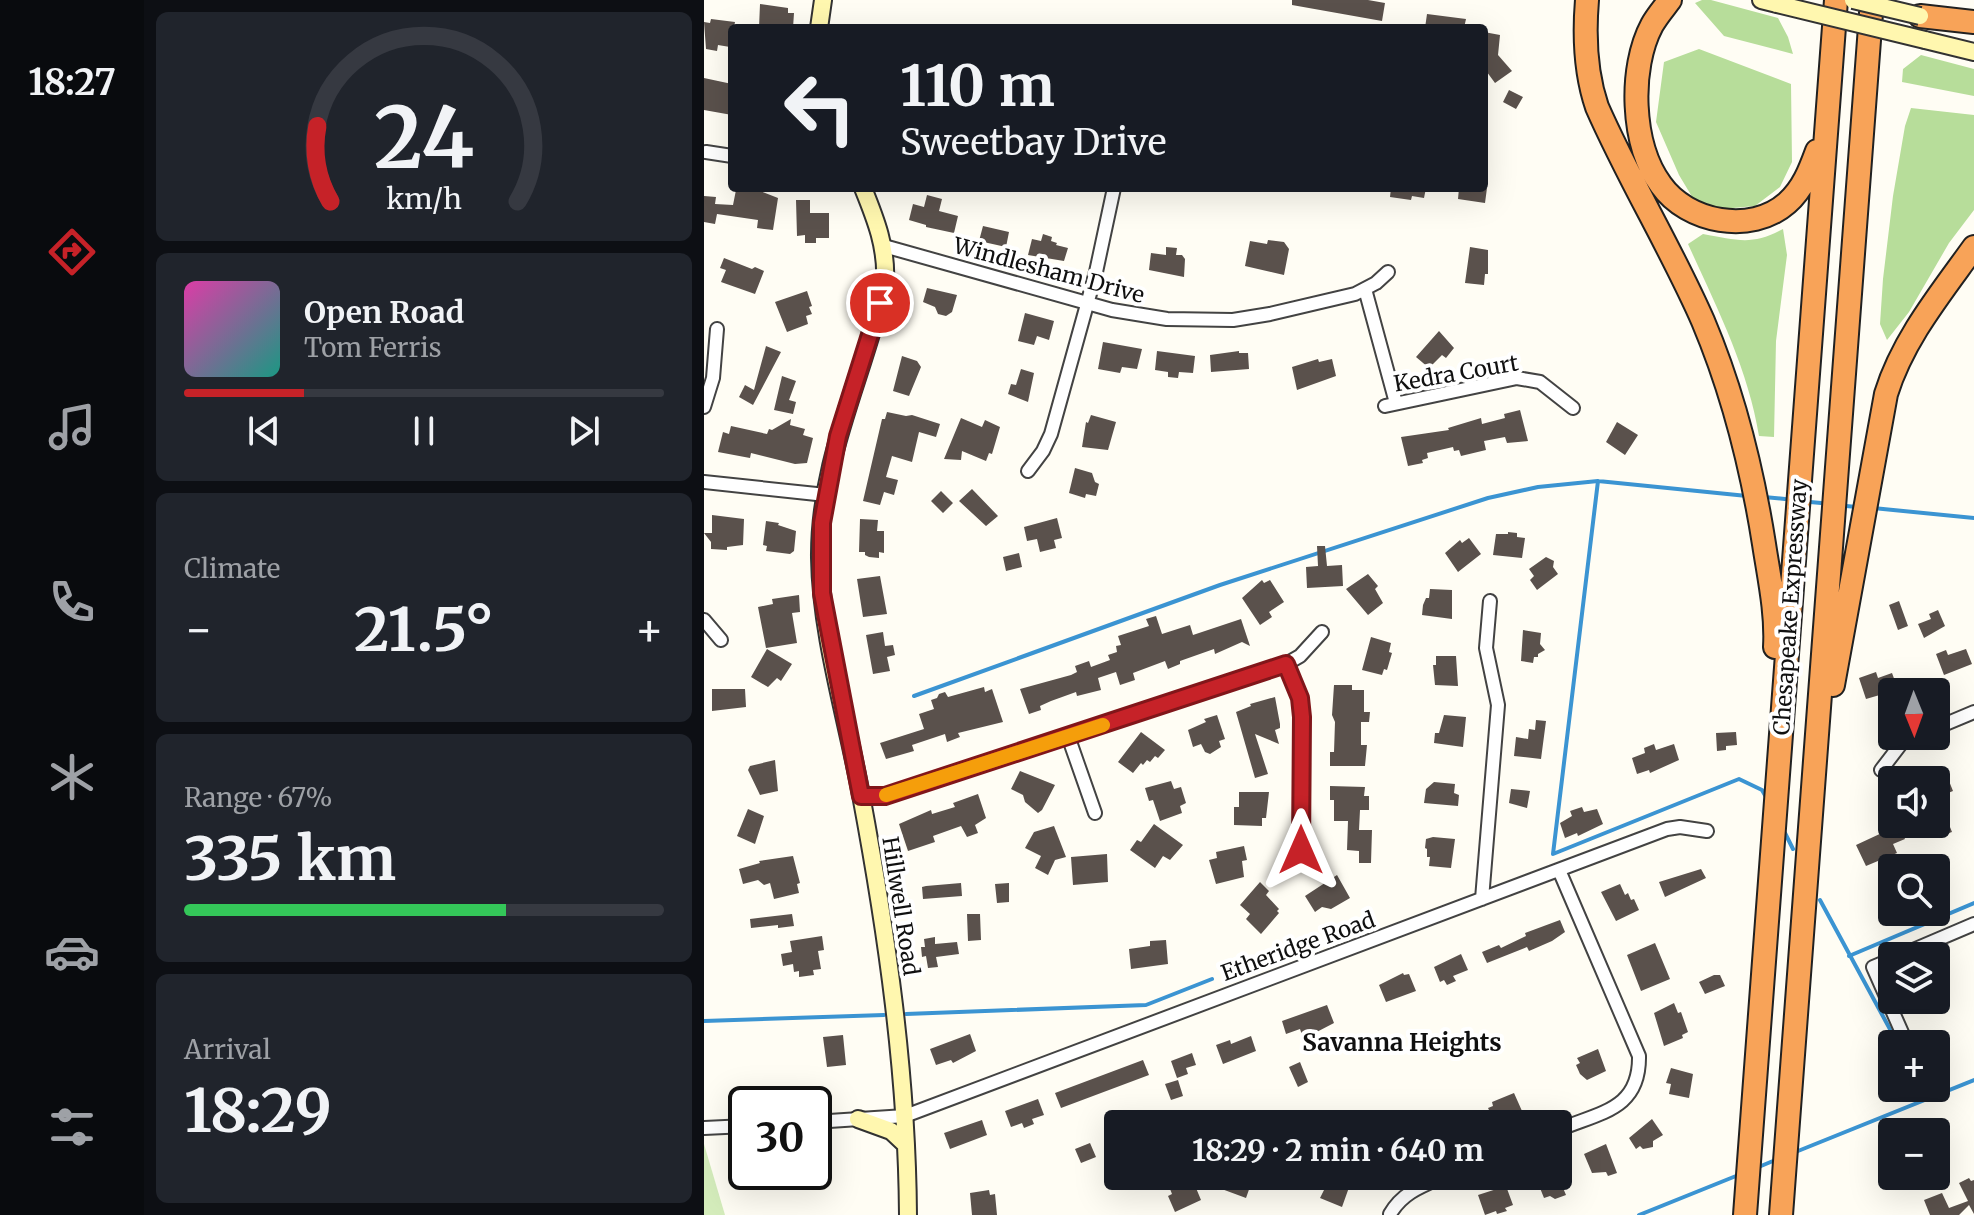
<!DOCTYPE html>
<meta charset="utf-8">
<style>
body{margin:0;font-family:Merriweather,serif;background:#20242c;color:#f1f3f6;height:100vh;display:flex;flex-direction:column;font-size:30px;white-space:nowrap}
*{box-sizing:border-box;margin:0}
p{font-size:26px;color:#9ea1a6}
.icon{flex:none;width:44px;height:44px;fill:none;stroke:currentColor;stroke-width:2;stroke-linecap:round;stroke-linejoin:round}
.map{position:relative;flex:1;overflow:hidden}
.sheet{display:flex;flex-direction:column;gap:12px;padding:12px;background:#0d0f14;width:560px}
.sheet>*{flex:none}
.top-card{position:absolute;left:24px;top:24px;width:760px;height:168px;border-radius:8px;box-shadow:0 8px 32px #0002;background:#171b24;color:#f1f3f6;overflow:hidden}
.needle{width:52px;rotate:179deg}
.fabs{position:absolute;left:1174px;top:678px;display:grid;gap:16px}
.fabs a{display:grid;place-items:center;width:72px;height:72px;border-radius:8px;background:#171b24;box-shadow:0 8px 32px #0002;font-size:40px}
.speed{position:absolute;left:24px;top:1086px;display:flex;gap:16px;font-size:40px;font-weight:700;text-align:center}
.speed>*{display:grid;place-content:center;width:104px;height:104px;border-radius:50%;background:#171b24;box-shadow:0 8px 32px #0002;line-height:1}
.speed .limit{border:4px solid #111;border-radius:12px;background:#fff;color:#111}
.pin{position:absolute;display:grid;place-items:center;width:68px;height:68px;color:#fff;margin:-34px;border:4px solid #fff;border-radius:50%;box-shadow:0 2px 8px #0007}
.me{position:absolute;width:88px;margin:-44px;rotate:0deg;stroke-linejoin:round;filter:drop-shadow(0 0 6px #0008)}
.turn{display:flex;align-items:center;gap:28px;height:168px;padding:0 40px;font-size:36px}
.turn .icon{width:104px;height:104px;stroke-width:2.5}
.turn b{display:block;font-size:56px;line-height:68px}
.big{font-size:60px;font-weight:700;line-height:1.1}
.sheet .card{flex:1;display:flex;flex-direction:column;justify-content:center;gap:12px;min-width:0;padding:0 28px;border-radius:12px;background:#20242c}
.sheet .dial{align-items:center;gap:0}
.dial svg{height:208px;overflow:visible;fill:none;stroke:#363941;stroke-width:7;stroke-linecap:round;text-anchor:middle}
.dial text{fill:#f1f3f6;stroke:none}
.song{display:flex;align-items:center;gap:24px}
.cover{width:96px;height:96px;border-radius:12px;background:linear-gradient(135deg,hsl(320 70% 55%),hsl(170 70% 35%))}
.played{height:8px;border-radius:4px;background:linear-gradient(90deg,#c62228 25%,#363941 25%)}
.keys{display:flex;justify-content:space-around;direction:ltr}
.heat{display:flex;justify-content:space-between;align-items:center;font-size:44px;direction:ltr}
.charge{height:12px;border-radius:6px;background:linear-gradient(90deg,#34c759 67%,#363941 0)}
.trip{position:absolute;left:400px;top:1110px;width:468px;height:80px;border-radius:8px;background:#171b24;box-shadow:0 8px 32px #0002;font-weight:700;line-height:80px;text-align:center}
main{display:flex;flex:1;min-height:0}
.dock{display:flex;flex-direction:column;width:144px;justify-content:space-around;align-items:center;background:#090b0e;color:#9ea1a6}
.dock .icon{width:56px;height:56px}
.dock .current{color:#c62228}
.dock b{font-size:36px;color:#f1f3f6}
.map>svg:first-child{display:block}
.green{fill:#d4ecbb}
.forest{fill:#b7dd9a}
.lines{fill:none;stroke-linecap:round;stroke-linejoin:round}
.stream{stroke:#3b94d2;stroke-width:4}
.building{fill:#5a514c}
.street-casing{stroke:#434343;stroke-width:16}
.secondary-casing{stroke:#323232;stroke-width:20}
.highway-casing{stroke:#212121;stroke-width:26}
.street{stroke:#fff;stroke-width:12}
.secondary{stroke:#fff7af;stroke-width:16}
.highway{stroke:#f8a358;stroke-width:22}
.secondary-bridge-casing{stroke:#323232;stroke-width:20;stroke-linecap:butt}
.secondary-bridge{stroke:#fff7af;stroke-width:16}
.route-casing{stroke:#81161a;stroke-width:20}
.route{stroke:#c62228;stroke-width:14}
.slow{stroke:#f59e0b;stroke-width:14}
.labels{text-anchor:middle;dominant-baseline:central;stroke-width:8;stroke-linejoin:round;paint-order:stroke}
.street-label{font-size:22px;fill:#101010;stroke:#fff}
.neighbourhood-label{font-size:24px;font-weight:bold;fill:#101010;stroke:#fff}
</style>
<main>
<nav class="dock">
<b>18:27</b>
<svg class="icon current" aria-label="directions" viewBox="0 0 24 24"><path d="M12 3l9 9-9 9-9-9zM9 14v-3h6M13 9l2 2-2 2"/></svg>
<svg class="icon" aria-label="music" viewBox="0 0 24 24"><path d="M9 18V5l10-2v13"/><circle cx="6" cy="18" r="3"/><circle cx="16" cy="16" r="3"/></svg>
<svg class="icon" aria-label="phone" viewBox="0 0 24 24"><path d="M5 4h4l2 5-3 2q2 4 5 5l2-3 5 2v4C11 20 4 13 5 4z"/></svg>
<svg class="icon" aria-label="climate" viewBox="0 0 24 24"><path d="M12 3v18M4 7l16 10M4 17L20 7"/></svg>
<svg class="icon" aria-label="car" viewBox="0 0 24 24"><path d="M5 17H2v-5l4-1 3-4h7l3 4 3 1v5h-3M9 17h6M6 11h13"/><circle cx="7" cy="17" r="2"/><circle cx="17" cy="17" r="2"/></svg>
<svg class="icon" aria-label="filters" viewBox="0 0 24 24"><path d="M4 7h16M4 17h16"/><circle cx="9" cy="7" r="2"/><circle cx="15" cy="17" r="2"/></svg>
</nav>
<section class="sheet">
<div class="card dial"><svg viewBox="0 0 100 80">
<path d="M14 69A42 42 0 1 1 86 69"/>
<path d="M14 69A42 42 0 0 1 9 40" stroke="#c62228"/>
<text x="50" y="56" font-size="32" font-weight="700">24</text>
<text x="50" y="72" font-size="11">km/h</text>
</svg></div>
<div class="card">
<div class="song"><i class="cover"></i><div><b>Open Road</b><p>Tom Ferris</p></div></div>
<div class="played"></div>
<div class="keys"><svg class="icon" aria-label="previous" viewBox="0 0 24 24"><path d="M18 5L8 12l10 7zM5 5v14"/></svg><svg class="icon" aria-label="pause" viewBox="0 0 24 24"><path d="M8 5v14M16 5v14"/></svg><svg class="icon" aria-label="next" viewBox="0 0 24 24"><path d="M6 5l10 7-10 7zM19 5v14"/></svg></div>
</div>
<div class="card"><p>Climate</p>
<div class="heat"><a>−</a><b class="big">21.5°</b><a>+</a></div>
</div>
<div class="card"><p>Range · 67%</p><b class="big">335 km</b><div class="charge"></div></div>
<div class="card"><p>Arrival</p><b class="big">18:29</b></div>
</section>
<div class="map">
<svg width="1270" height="1215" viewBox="0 0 1270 1215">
<rect width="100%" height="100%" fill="#fffdf4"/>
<path class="green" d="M0 1144 21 1215H0Z"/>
<path class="forest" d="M998 0H1007L1074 18 1084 37 1089 54 1020 36 991 3Z
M995 49 1087 84 1088 162 1076 187 1051 206 1018 209 990 200 975 175 952 122 960 62Z
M1217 55 1270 69V96L1198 82 1199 69Z
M1207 108 1270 115V210L1245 243 1205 312 1183 340 1176 324 1179 279 1189 196 1201 126Z
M1079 229 1083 255 1072 341 1070 437 1055 436C1044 368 1012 306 984 244L999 234C1033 240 1048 246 1079 229Z"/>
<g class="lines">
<path class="stream" d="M894 481 849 854 1035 779 1058 790 1062 797
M1060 497 1081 499
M1106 502 1117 503
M1142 506 1153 507
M1169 508 1270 518
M210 696 516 585 784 498 834 487 894 481 1043 496
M1081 833 1089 849
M1116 900 1194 1044
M1145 956 1270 903
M202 1014 442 1005 508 979
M0 1021 180 1015
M1218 1088 1224 1098
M1094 1151 1270 1080
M1057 1166 1069 1161
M935 1215 1032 1176"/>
</g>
<path class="building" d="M588 0H664L681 3 678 21 588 5Z
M56 4 84 8V13H90L89 28H55Z
M723 14 762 19 760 28H721Z
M7 19 31 22 26 47 14 45 13 51 2 49 0 22 6 23Z
M780 32 796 35 794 55 808 71 791 83 780 68Z
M0 78 28 84V115L0 110Z
M805 90 819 97 812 109 799 102Z
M687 188H722L720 198 708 196 707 200 686 197Z
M755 188H783L781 203 754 199Z
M38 189H51L74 198 69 230 53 228 54 220 13 214 11 224 0 222V196L12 197 11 204 29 205 32 190Z
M223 195 238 199 235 211 254 216 250 233 222 227V225L205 220 209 204 220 207Z
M92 200H106V213H125V238H112V243H101V235L93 236Z
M279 226 305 232 302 247 275 241Z
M339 234 348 237 347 241 353 243 352 245 364 248 360 261 324 255 328 239 337 241Z
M564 240 580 242 585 249 580 275 541 266 546 241 563 244Z
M462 247 473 248 472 255H478L481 259 480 277 445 270 447 253 462 255Z
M766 247 784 250V274H781L780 285 761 283Z
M20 258 48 269 51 267 60 271 51 294 17 282 22 270 16 268Z
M223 288 253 295 248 312 242 316 234 314 231 307 219 302Z
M103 291 108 306 105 307 108 314 102 316 104 324 83 332 71 302Z
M321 313 350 321 345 340 333 336 330 345 314 341Z
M735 331 750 348 742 358 738 355 725 368 712 357Z
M399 342 438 349 433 369 418 367 416 373 394 369Z
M62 346 77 352 49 405 35 397 41 385 50 390Z
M453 351 491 356 489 373 475 372 474 378 464 377V372L451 370Z
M535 351V353H544L545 369 507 372 506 355Z
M198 356 213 361 217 367 205 396 189 391Z
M614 359 615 362 628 359 632 376 593 390 588 367Z
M317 369 330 373 324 402 304 394 307 384 312 385Z
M78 376 92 381 85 400 92 402 89 414 70 410Z
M816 410 824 441 803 443 801 437 780 441 782 450 757 456 755 450 750 451 749 447 723 453 724 458 718 460 719 463 704 466 697 437 745 430 744 428 777 418 778 424 801 418 800 414Z
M183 412 202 416 208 415 236 424 232 437 215 432 208 462 188 456 182 477 194 480 190 495 180 492 176 505 159 501 178 419H181Z
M387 415 412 422 404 450 378 447 382 422 384 423Z
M257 418 278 427 281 420 296 427 288 454 285 453 282 461 258 451 257 460 240 459Z
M87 419 86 425 101 429 99 435 109 438 103 463 91 464 47 453 46 458 14 452 19 432 25 434 27 426 63 434 65 429 68 430Z
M913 422 934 435 921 455 902 442Z
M371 468 388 473 391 482 395 484 392 496 382 494 381 498 365 493Z
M268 489 294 516 282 526 255 501Z
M237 491 249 503 239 513 227 501Z
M8 515 40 519 39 545 23 547V550L7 549V542L0 533H8Z
M353 518 358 538 350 540 352 548 336 552 333 539 323 541 320 527Z
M156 519 174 520 173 531H180V553L175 552V558L165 557 161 555V552H155Z
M62 521 75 523 74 525 92 531 90 551 86 554 62 551 63 546 59 545Z
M804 532 813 533V537L821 538 818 558 789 555 792 534H804Z
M765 538 777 554 754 572 741 553 756 540 758 543Z
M613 546H621L623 566 638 565 639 586 603 588 602 567 614 566Z
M315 553 318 567 302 571 299 557Z
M842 557 850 561 849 567 854 574 833 590 826 580 830 576 825 569Z
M664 574 674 586 671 589 679 603 664 615 642 589Z
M176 576 183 614 159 617 153 579Z
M558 580 560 583 566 580 580 602 565 612 568 617 556 625 538 598Z
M726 589 748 590V619L718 615 719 605 722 598H725Z
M95 595 96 612 88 613 93 643 62 648 54 607 69 604 68 599Z
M1195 601 1204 626 1194 630 1185 605Z
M1234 610 1241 626 1220 638 1214 624 1227 619 1225 614Z
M452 616 458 634 486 625 489 635 537 619 546 646 538 642 511 654 510 649 476 661V664L464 669 461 661 429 673 431 680 416 685 412 672 394 678 397 690 373 696 372 692 347 701 336 706 337 710 325 714 316 689 367 675 373 672 371 666 385 661 387 667 406 660 404 655 413 652 412 646 417 645 414 636 445 626 442 619Z
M819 630 837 633 836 644 841 650 834 654V657H830L829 663 817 661Z
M179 632 181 646 189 645 191 655 183 657 186 671 169 674 162 635Z
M667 637 687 643 685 652 688 653 683 670 680 669 678 675 658 670Z
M63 649 88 664 77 681 73 678 64 687 47 677Z
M1262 649 1268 664 1240 675 1232 654 1242 650 1244 655Z
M732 656H752L754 686 731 685 729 665H732Z
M1172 672 1174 678 1188 673 1195 692H1186L1162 699 1155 678Z
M630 685H648V690H660V712H666L665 722H657V745H663L661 766H626V752H630L631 722 628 715Z
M280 687 281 692 288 689 299 722 254 733 256 737 243 742 241 734 208 745 210 751 182 759 176 743 220 729 215 714 230 709 227 700 233 698 235 694 241 692 244 697Z
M8 689H41L42 707 8 711Z
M571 697 576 724V728L571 730 575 744 551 734 564 774 551 778 532 712 547 706 546 704Z
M513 715 521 739 515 741 517 747 506 754 501 752 497 744 489 747 484 730 502 722 500 719Z
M740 715 762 717 759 747 730 743 731 733H735Z
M832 720 842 721 837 759 810 756 812 737 824 739 825 729 831 730Z
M437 732 461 750 454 758 451 756 446 762 443 760 439 765 437 763 429 773 414 762Z
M1032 732 1033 745 1022 746V750L1013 751 1012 733Z
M950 744 952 750 970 744 975 760 946 773 945 770 933 774 928 758 941 753 940 748Z
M71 760 74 791 56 795 44 770 46 766Z
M316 771 351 785 338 810 334 813 321 802 319 795 307 789Z
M1241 771 1249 791 1234 797 1248 832 1239 835 1235 827 1232 828V775Z
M467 781 470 789 477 787 482 803 476 806 478 813 456 821 449 800 445 801 441 788Z
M730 782 751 784 750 793 755 795 754 806 720 803 722 789Z
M626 786 661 787 660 796H665V810H656L655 830H668L667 863H655V851L643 850 644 821H630V800H626Z
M807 789 826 791 823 808 805 803Z
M535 792H565L562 818H558V826L530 825V807H535Z
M274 794 282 818 271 825 274 833 263 837 257 826 229 836 231 842 204 851 195 824 227 810 228 814 251 807 249 803Z
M878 807 880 812 893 809 899 824 874 836 873 833 861 838 856 823 868 816 866 811Z
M44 809 60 816 51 844 33 836Z
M450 824 479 845 466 860 459 856 451 868 426 850 433 840 437 842Z
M1195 825 1201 839 1189 844 1193 853 1162 866 1152 845Z
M350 826 362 857 351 860 344 875 331 868 337 856 321 848 330 832Z
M729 837 751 839 747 868 725 866 726 857H723V849L721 848 722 839Z
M540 846 543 860 538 861 540 877 512 884 505 860 513 858 512 852Z
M403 854 404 882 369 885 367 857Z
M89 856 96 883 93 884 95 893 70 899 66 883 60 885 54 880 39 884 35 869 56 863 55 861Z
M997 869 1002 878 961 897 955 882Z
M633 875 646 898 627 909 618 907 611 912 601 896Z
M556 882 565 891 562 895 575 909 573 911 575 913 557 934 542 919 546 914 536 905Z
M257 883 258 896 219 899 218 887 222 886Z
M305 883V902L293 903 291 884Z
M916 884 921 895 924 893 927 900 930 899 935 910 912 921 897 892Z
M88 914 90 926 74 928V925L47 928 46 919Z
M263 914H276L277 940 264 941Z
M856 920 861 932 848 941 825 951 823 947 783 963 778 952 795 945 797 948 822 936 821 933Z
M118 936 120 950 114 951 117 969 109 970 110 975 95 977V971L90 972 89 964 79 966 77 954 88 952 86 941Z
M231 937V944L253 942 255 954 232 957 234 967 224 968 222 956 218 957 217 947H221L220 939Z
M462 940 464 964 427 969 425 949 446 946V941Z
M951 943 966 979 937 991 923 955Z
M757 954 764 970 749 976 752 981 743 985 740 980 736 982 730 967Z
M699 973 700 975 705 974 712 991 682 1002 675 985Z
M1010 975H1016L1021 986 1001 994 995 982Z
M970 1003 974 1013 977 1012 984 1032 978 1035 979 1038 960 1046 950 1013Z
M623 1005 630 1023 605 1036 604 1032 598 1035 596 1029 582 1034 578 1021Z
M266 1034 272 1051 249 1063 247 1060 232 1065 226 1049Z
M139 1035 142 1065 123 1067 119 1037Z
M547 1036 552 1051 519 1064 512 1045 526 1040 527 1044Z
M894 1049 902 1071 883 1080 876 1074 872 1065 876 1063 873 1058Z
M488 1053 492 1065 482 1068 484 1074 473 1078 467 1061Z
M439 1060 445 1075 357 1108 351 1093Z
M596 1062 604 1082 594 1087 585 1067Z
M967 1068 989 1074 985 1098 965 1094 967 1084 962 1083Z
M474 1080 479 1096 467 1100 461 1084Z
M810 1093 818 1111 790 1120 784 1108 789 1106 788 1102Z
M334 1099 340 1115 328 1119 330 1124 320 1128 318 1123 307 1127 301 1111Z
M948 1119 959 1135 949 1141V1147L939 1149 936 1146 932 1149 925 1138Z
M278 1120 283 1135 246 1149 240 1133Z
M386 1143 392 1157 377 1163 371 1149Z
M902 1144 913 1173 904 1176 902 1172 888 1173 880 1154Z
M461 1176H487L497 1200 471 1212 464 1196 468 1194Z
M519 1176H533L548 1181 542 1198 515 1188Z
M621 1176H642L648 1179 638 1207 616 1198 621 1188 617 1187Z
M838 1176H854L862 1195 851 1199 846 1196 840 1198 832 1178Z
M1265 1178 1267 1181 1270 1180V1214L1265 1205 1255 1215H1226L1220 1200 1238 1193 1245 1208 1264 1201 1255 1183Z
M802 1186 809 1205 801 1208 803 1211 793 1214 792 1211 781 1215 774 1195Z
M285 1190 286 1195 291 1194 293 1215H268L266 1193Z"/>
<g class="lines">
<defs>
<path id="street" d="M2 152 28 156
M180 246 408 310 463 319 529 320 566 314 651 294 672 283 684 272
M661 289 692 403
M681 406 813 378 836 382 869 408
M0 407 9 378 13 329
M324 471 339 451 347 434 392 272 410 188
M0 482 122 495
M0 620 17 640
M582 664 596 698 598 717 597 850
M1232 728 1270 712
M364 736 391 813
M1177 770 1200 740 1211 736
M157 796H181L582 664 596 656 618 632
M778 899 794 705 782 648 786 601
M1195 956 1270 924
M1188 959 1169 967 1203 1044
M110 1122 201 1116 963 829 976 827 1003 831
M0 1128 42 1126
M854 1130C896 1112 936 1110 935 1056L855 870
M686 1214C699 1192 718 1186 741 1176"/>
<path id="secondary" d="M1057 0 1073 4
M115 28 119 0
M1221 40 1270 52
M159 188C172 220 183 248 181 282 160 376 115 459 116 558 117 635 143 719 157 795 183 934 203 1074 204 1215
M154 1119 187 1131 202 1145"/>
<path id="highway" d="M883 0C880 36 881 72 893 107 925 180 967 248 999 321 1029 392 1048 468 1060 544 1065 577 1073 613 1071 647
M966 0C960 8 953 16 948 25 925 68 927 144 957 185 983 222 1047 235 1083 203 1099 189 1106 170 1113 151
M1216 16 1270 22
M1129 685 1182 394C1199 339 1237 293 1270 247
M1041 1215 1132 0
M1077 1215 1168 0"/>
</defs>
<use href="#street" class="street-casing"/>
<use href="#secondary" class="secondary-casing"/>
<use href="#highway" class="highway-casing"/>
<use href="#street" class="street"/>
<use href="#secondary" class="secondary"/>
<use href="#highway" class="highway"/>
<defs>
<path id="secondary-bridge" d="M1149 0 1216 16
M1073 4 1221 40"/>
</defs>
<use href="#secondary-bridge" class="secondary-bridge-casing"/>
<use href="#secondary-bridge" class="secondary-bridge"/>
</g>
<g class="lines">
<defs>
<path id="route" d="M176 303 134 436 118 523V593L157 796H181L582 664 596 698 598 717 597 850"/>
</defs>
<use href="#route" class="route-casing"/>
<use href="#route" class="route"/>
<path class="slow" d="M182 795 399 725"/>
</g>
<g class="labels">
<g class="street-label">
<text transform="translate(345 270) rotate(15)">Windlesham Drive</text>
<text transform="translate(752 373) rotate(-10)">Kedra Court</text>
<text transform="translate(1086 607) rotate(-86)">Chesapeake Expressway</text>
<text transform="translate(197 906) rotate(81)">Hillwell Road</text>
<text transform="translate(594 946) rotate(-20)">Etheridge Road</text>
</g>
<g class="neighbourhood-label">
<text x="698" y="1042">Savanna Heights</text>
</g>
</g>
</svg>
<div class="fabs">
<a><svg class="needle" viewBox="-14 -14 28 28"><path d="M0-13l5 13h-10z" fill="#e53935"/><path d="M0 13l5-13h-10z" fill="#9ea1a6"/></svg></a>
<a><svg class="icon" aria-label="sound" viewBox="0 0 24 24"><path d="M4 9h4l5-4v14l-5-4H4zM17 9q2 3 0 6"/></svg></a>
<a><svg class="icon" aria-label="search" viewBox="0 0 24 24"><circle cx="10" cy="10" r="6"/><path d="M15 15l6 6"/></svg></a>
<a><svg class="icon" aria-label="layers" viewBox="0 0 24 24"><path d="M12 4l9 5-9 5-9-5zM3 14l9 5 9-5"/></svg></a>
<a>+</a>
<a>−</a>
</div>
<div class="speed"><div class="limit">30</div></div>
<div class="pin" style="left:176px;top:303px;background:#d93025"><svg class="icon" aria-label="arrive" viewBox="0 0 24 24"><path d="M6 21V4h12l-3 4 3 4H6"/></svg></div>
<svg class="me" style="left:597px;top:850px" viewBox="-20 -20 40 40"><path d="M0-17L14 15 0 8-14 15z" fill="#c62228" stroke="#fff" stroke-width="4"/></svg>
<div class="trip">18:29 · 2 min · 640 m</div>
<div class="top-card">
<div class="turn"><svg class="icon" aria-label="left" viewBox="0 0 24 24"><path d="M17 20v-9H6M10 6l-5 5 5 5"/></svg><div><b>110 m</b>Sweetbay Drive</div></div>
</div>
</div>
</main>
